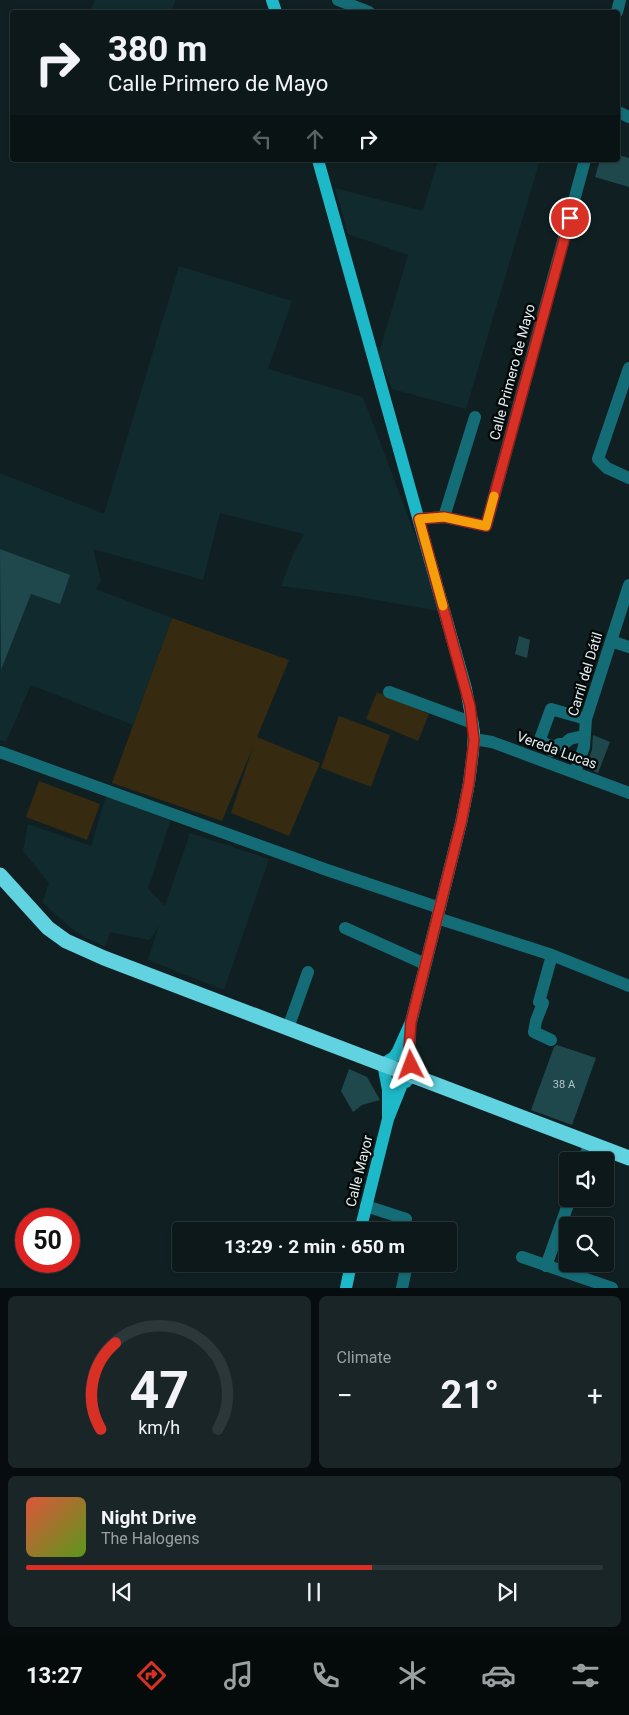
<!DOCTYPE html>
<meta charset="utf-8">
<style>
body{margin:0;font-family:Roboto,sans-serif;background:#1a2527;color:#f1f3f6;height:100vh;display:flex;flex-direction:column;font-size:19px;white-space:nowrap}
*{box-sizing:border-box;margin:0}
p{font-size:16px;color:#9aa0a2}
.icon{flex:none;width:28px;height:28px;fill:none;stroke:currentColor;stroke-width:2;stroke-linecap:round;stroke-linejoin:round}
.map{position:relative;height:1288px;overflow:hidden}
.drawer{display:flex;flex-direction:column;gap:8px;padding:8px;background:#070d0e;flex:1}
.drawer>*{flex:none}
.banner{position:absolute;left:10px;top:10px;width:610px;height:152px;border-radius:5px;box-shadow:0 1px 4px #0004,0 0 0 1px #2c3739;background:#0c181a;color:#f1f3f6;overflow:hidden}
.fabs{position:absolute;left:559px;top:1152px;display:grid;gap:10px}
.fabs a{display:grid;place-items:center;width:55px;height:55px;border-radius:5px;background:#0c181a;box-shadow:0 1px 4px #0004,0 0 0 1px #2c3739;font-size:25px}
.speed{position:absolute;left:15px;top:1208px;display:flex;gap:10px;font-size:25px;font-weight:700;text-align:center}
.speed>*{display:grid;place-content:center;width:65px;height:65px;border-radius:50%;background:#0c181a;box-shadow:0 1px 4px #0004,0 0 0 1px #2c3739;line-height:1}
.speed .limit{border:8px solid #d22;background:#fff;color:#111}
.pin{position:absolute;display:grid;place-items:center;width:42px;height:42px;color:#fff;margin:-21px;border:2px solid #fff;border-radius:50%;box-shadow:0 1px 5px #0007}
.me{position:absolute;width:55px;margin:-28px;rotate:357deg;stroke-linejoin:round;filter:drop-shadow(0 0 4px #0008)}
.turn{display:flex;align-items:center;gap:18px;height:105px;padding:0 15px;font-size:22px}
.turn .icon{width:65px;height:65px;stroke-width:2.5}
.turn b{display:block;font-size:35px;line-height:42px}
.lanes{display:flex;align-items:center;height:48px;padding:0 15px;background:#0003;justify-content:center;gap:25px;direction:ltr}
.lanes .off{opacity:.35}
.big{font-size:38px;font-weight:700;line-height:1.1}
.drawer .tile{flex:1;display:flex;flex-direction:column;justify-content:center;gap:8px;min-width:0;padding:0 18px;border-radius:8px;background:#1a2527}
.drawer .dial{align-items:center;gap:0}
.dial svg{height:130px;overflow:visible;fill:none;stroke:#2c3739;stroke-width:7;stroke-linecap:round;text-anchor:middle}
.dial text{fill:#f1f3f6;stroke:none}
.song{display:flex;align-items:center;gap:15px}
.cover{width:60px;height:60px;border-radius:8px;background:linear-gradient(135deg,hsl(10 70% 55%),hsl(90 70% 35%))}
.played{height:5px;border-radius:2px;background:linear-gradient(90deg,#d93025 60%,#2c3739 60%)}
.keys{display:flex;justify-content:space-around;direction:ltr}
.heat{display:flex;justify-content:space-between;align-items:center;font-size:28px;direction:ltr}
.drawer .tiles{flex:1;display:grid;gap:8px;grid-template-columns:1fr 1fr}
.tile:last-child{grid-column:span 2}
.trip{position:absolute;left:172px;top:1222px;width:285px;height:50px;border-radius:5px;background:#0c181a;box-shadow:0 1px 4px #0004,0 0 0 1px #2c3739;font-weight:700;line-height:50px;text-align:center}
.dock{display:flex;height:80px;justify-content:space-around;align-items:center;background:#050a0a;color:#9aa0a2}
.dock .icon{width:35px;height:35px}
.dock .current{color:#d93025}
.dock b{font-size:22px;color:#f1f3f6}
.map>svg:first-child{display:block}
.built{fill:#102a2d}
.green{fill:#362a10}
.building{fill:#1f484d}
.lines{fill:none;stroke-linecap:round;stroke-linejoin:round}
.minor{stroke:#146c76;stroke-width:12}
.major{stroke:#1db9c9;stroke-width:12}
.highway{stroke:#60d2e0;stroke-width:15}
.route-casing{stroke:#8d1f18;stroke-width:12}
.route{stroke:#d93025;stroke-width:9}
.slow{stroke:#f59e0b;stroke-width:9}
.labels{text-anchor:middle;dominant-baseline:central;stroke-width:5;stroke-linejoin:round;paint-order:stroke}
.number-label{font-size:11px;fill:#b3c4c7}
.street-label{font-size:14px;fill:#e4eef0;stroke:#040909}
</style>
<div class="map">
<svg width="629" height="1288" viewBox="0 0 629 1288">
<rect width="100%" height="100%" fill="#102022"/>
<path class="built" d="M95 0H176L171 12H90Z
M438 160H540L466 409 392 389 378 356 408 255 348 234 335 188 423 211Z
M179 266 292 301 268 369 363 397 444 612 349 595 281 586 293 555 304 534 220 513 203 580 93 549 101 581 96 589 172 618 133 725 31 685 6 742 0 740V473L104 514Z
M106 796 171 819 148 889 165 906 190 833 269 859 224 990 148 960 159 925 150 940 110 932 105 947 82 936 71 928 42 902 49 883 23 851 28 824 91 846Z"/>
<path class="green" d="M172 618 289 660 257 737 320 763 289 836 231 813 253 747 222 821 112 783Z
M377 692 429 714 418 741 366 719Z
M339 716 390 735 371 787 321 768Z
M39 781 100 804 87 840 26 817Z"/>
<path class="building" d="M618 155 629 158V187L595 177 600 160H618Z
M0 549 70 575 60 604 31 594 1 670Z
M519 636 530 640 527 658 515 654Z
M593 735 610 742 598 773 585 768 592 750Z
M557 1045 596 1058 572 1125 531 1110 554 1047Z
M349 1069 367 1077 380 1100 362 1105 353 1112 341 1091Z"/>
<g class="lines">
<path class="minor" d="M338 0 369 12
M617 12 620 0
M618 112 629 117
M629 368 598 459 607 468 629 478
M444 517 475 417
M419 519 444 517 486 526 585 160
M611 641 629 647
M389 692 473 723
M474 739 492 742 629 793
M556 747 539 742 551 709 586 719
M552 751 559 744H564L570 739 583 736
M0 752 327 870 440 908
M575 772 584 747 586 719 629 585
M437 918 552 955 629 986
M345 928 425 964
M288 1028 308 972
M551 1040 534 1032 536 1021 543 1003 539 1002 552 955
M583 1161 590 1143
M366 1206 406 1219
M522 1257 612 1288
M546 1266 570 1199
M402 1288 407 1264"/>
<path class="major" d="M272 0 276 12
M318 160 466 689 474 732 473 751 469 783 461 823 411 1022 398 1051 394 1057 386 1062 384 1069 388 1090V1119
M406 1082C416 1072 409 1062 409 1050 409 1044 410 1038 410 1032
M360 1231 388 1119 402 1084
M346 1288 351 1264"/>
<path class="highway" d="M0 875 48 928 66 941 104 958 629 1158"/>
</g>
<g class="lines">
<defs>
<path id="route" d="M411 1065 409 1050 411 1022 461 823 469 783 474 740 470 706 419 519 444 517 486 526 570 218"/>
</defs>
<use href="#route" class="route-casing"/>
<use href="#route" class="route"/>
<path class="slow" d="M443 606 419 519 444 517 486 526 494 496"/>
</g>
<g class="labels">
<g class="number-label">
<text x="564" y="1084">38 A</text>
</g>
<g class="street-label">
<text transform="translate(512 372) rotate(-75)">Calle Primero de Mayo</text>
<text transform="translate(585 674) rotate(-73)">Carril del Dátil</text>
<text transform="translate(557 750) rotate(20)">Vereda Lucas</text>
<text transform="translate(359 1171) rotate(-76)">Calle Mayor</text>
</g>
</g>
</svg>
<div class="fabs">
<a><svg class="icon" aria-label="sound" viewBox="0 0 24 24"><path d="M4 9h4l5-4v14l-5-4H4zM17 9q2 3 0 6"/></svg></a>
<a><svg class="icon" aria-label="search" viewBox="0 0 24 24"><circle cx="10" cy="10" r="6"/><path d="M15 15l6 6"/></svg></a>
</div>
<div class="speed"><div class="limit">50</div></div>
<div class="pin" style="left:570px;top:218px;background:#d93025"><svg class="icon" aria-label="arrive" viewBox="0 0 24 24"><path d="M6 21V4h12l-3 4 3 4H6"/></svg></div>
<svg class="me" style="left:411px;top:1065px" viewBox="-20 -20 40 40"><path d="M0-17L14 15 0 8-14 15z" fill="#d93025" stroke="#fff" stroke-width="4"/></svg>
<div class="trip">13:29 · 2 min · 650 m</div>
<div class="banner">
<div class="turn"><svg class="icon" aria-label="right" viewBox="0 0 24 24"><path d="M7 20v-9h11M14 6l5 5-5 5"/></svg><div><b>380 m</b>Calle Primero de Mayo</div></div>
<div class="lanes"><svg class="icon off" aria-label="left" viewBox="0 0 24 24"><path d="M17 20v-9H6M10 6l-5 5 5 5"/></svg><svg class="icon off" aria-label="ahead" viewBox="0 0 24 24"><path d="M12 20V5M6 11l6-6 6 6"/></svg><svg class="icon" aria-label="right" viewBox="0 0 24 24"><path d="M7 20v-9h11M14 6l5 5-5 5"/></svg></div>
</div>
</div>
<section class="drawer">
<div class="tiles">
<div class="tile dial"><svg viewBox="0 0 100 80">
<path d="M14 69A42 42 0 1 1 86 69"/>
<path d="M14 69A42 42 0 0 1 23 16" stroke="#d93025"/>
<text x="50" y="56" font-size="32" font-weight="700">47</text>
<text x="50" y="72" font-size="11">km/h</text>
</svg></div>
<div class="tile"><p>Climate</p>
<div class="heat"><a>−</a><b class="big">21°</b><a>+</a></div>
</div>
<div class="tile">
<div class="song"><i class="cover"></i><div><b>Night Drive</b><p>The Halogens</p></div></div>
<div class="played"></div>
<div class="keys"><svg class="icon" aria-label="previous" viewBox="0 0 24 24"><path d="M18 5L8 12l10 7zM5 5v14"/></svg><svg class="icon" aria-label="pause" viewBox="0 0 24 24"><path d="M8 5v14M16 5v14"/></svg><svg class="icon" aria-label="next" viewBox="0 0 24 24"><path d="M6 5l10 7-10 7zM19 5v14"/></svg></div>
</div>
</div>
</section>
<nav class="dock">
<b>13:27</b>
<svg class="icon current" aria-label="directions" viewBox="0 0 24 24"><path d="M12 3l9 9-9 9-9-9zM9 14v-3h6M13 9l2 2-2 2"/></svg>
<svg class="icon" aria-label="music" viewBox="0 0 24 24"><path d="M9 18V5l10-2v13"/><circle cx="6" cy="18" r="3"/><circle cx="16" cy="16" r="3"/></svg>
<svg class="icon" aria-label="phone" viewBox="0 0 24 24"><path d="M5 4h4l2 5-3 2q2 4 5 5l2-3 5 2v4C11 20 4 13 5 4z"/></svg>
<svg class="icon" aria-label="climate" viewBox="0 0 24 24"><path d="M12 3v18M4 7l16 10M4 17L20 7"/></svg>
<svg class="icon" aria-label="car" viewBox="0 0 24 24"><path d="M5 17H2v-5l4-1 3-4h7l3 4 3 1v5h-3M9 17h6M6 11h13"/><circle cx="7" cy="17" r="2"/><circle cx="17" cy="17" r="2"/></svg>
<svg class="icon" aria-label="filters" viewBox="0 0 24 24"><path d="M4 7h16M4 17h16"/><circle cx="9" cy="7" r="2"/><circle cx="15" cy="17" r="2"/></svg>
</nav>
